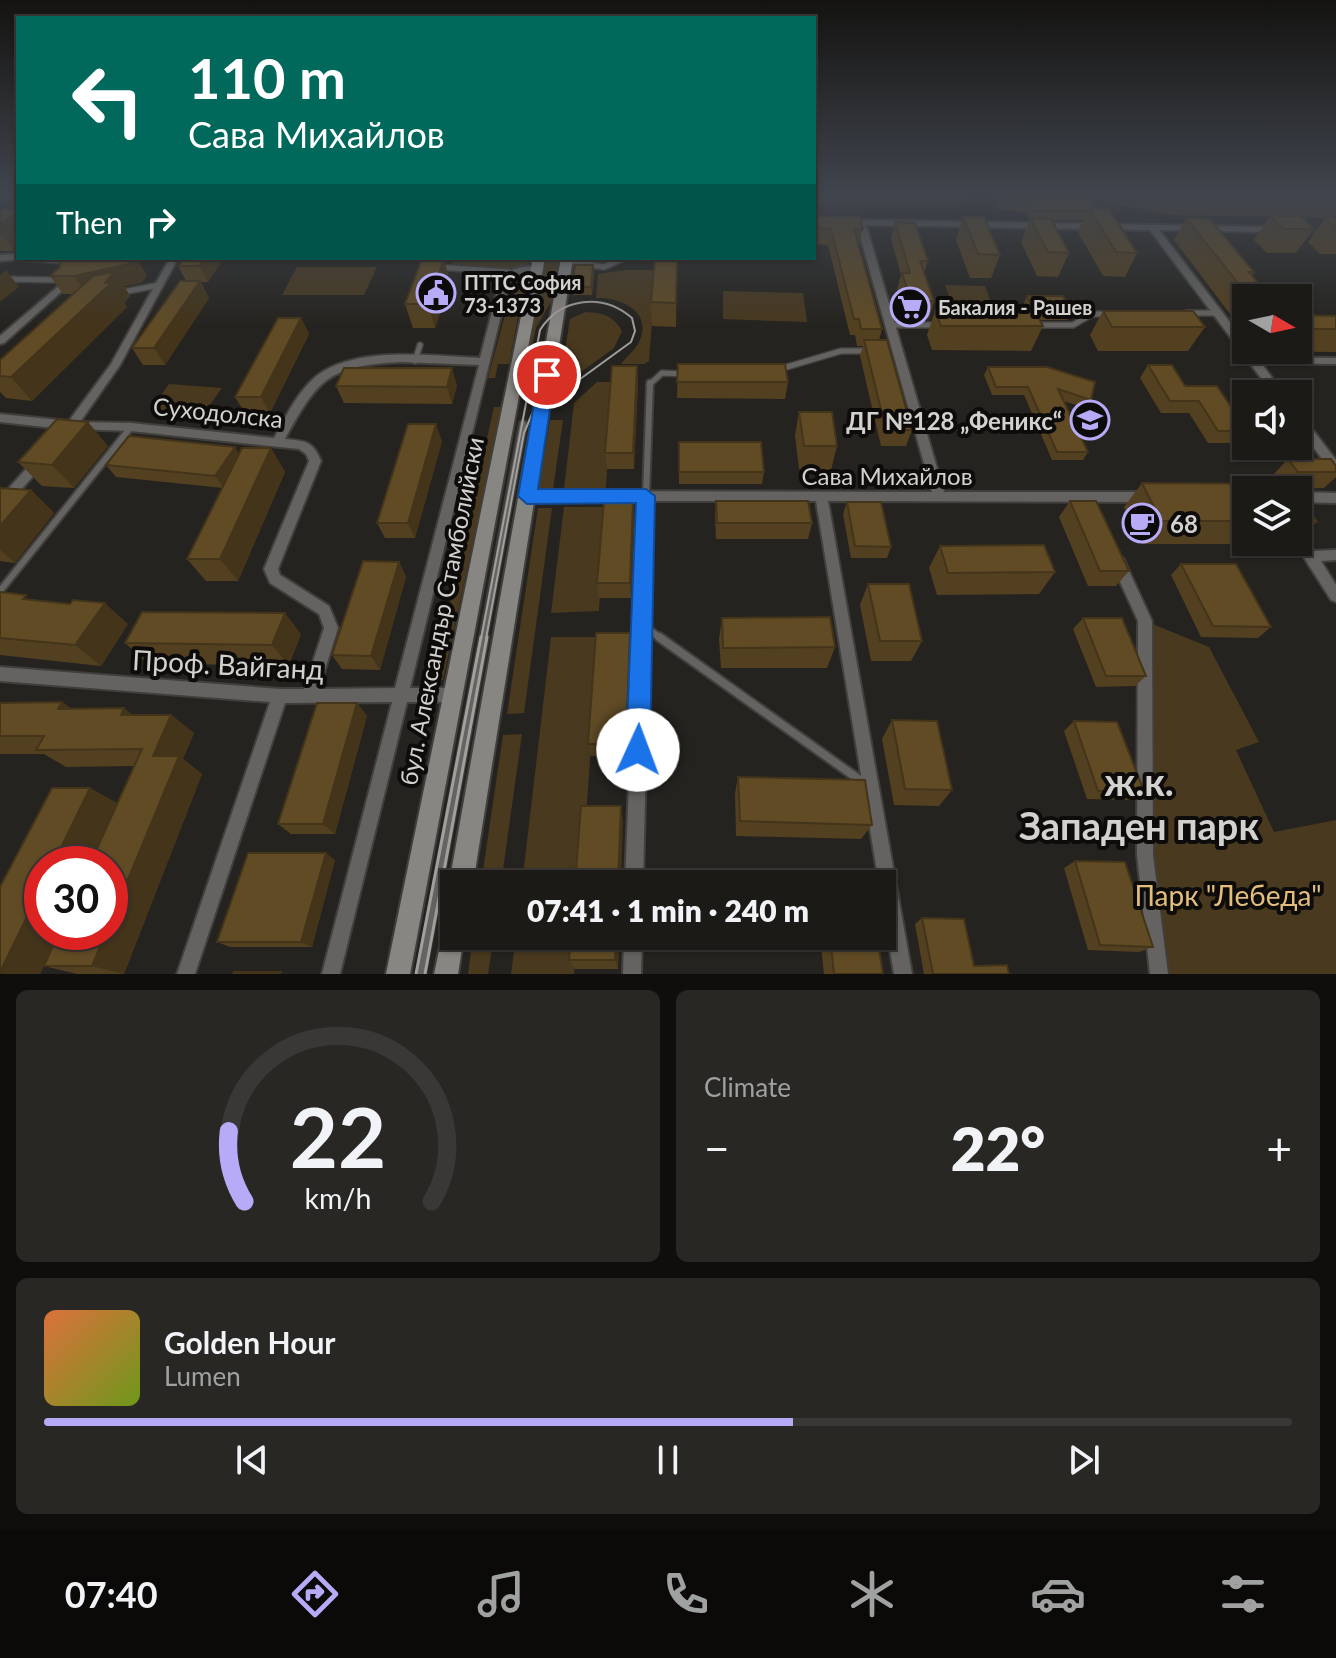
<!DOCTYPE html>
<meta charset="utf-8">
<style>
body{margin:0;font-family:Lato,sans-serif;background:#292724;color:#f1f3f6;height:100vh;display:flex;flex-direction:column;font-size:30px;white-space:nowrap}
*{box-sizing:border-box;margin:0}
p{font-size:26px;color:#a0a1a1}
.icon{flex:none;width:44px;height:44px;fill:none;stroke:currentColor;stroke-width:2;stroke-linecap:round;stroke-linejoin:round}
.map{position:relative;height:974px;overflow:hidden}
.details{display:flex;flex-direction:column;gap:16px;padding:16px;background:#0f0e0d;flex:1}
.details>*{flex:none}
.guide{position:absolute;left:16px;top:16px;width:800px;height:244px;border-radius:0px;box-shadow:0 2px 6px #0004,0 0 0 2px #3a3836;background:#00695c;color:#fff;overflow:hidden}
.needle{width:52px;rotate:99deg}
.buttons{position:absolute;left:1232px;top:284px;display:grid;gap:16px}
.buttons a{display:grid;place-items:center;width:80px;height:80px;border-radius:0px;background:#1c1a17;box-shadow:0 2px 6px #0004,0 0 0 2px #3a3836;font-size:40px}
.speed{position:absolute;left:24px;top:846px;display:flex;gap:16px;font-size:40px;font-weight:700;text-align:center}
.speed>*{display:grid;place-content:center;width:104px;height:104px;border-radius:50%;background:#1c1a17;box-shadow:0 2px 6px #0004,0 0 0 2px #3a3836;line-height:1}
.speed .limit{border:12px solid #d22;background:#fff;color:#111}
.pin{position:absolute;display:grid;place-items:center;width:68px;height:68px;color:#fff;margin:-34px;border:4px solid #fff;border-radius:50%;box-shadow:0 2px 8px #0007}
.me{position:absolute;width:88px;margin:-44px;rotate:2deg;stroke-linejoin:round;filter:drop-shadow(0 0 6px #0008)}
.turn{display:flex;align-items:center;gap:28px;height:168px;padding:0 40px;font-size:36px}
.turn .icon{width:104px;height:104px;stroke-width:2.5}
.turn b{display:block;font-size:56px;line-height:68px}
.then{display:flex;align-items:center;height:76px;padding:0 40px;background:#0003;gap:16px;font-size:30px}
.big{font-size:60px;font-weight:800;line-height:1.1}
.details .widget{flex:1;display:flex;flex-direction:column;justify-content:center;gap:12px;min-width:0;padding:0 28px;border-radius:12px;background:#292724}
.details .dial{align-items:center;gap:0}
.dial svg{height:208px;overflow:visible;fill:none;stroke:#3a3836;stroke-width:7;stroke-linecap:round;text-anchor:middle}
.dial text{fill:#f1f3f6;stroke:none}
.song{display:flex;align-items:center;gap:24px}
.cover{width:96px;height:96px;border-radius:12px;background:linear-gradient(135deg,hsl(20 70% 55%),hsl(80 70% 35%))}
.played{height:8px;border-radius:4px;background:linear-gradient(90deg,#b7abf8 60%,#3a3836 60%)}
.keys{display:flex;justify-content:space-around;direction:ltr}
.heat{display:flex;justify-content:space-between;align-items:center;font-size:44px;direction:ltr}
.details .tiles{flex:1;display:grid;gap:16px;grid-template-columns:1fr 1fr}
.widget:last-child{grid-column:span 2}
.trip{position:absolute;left:440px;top:870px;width:456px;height:80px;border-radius:0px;background:#1c1a17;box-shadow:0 2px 6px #0004,0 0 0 2px #3a3836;font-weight:800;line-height:80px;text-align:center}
.tabs{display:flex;height:128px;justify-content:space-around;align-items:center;background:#0b0a09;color:#a0a1a1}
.tabs .icon{width:56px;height:56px}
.tabs .selected{color:#b7abf8}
.tabs b{font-size:36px;color:#f1f3f6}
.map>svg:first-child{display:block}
.green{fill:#48391f}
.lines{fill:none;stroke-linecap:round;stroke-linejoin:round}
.lane-far2-casing{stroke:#413f3b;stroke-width:8}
.lane-far1-casing{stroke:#413f3b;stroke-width:10}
.lane-casing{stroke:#413f3b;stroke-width:12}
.street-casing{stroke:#413f3b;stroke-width:4}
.secondary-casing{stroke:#413f3b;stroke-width:4}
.lane-far2{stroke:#646361;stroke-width:5}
.lane-far1{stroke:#646361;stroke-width:6}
.lane{stroke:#646361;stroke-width:8}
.street{fill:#646361;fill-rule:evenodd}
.secondary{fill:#888683;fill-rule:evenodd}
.tram-far1{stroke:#a2a09d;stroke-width:2}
.tram{stroke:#a2a09d;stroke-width:3}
.wall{fill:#534020}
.shaded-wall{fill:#43341a}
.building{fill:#604b25;stroke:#43341a;stroke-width:2}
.route{fill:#1a73e8;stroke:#114b97;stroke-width:2}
.labels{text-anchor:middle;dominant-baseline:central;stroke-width:8;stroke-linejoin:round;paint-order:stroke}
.far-poi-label{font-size:20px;font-weight:bold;fill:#d2d1ce;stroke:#0e0c0b;text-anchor:start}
.street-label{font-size:24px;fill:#d2d1ce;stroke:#0e0c0b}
.poi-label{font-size:24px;font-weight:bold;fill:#d2d1ce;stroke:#0e0c0b;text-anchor:end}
.near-street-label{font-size:28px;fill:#d2d1ce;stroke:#0e0c0b}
.near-park-label{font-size:28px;fill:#e2bd7e;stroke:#0e0c0b}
.near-district-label{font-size:38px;font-weight:bold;fill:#d2d1ce;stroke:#0e0c0b}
</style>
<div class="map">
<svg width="1336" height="974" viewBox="0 0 1336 974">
<rect width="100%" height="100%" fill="#25231f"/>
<path class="green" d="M814 192H878L881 203H814Z
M1057 192H1336V218L1169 215Z
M454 258H530L528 266 509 269 451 265Z
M546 258H559L553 298 536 328 530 358 524 357Z
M297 267H377L364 295H282Z
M625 270H677V282H655L649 361 644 364H621C626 357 634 351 638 344 655 312 621 297 596 298L598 274Z
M519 274H526L509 364H498L495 378H488L514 282Z
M945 285 985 286 992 305 952 304Z
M723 291 803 293 807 322 723 319Z
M585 312C603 313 613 315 622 331L614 348 559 388 570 319Z
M597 382H613L606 488 564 489 574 403Z
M169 384 222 388 204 413 150 410Z
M494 407H502L443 680H433Z
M550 420H563L553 489 538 490Z
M564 507H605L599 611 551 613Z
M538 508H552L524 713 507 714Z
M1145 621 1209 647 1259 742 1236 750 1274 832 1336 820V974H1159L1145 855Z
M551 637H599L581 884H522Z
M522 734 501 884H481L503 735Z
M473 936H494L488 974H468Z
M516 936H577L574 974H511Z"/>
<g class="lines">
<defs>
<path id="lane-far2" d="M16 258 67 261
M567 261 604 267 624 258
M438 267 509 272
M0 279 60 280
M123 292 159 285
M1187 313H1217
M891 325H935
M1034 325H1073L1092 314H1108
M415 361 420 345
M780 369 841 351H866
M649 385 662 373 685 374"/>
<path id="lane-far1" d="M646 496 650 383
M0 591 131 427
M645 627 662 639
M483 639 523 424"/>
<path id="lane" d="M659 637 864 783
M421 974 484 637"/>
<path id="street" d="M0 192H11L0 197Z
M814 219 1278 227 1279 229 1275 232 1159 230 1246 343V350H1251L1256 357 1336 358V364L1261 363 1284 394H1273L1150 230 866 225 944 492H1147L1151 494 1153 497 1151 500 1147 502 828 501 912 974H894L882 903V884H879L816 501H652L643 884H625L640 501H527L523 499 521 496 523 493 527 491 932 492 857 225H814Z
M18 254V258L21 259 0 261V255Z
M170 258H178L120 365 80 422 131 423 274 438C285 418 295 397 311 381 348 344 433 356 480 358L501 277C511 268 529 263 541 269 532 275 520 271 510 278L410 688H453L458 690 460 695 458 700 453 702H407L340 974H322L392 702 285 703 195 974H177L270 702 0 681V667L280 689H304L324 628 319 614 270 583 264 569 309 461 306 454 299 449 131 431 75 429 69 433 63 429 0 422V414L69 421 111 364ZM400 362 479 365 395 688 319 689 338 628 329 606 280 575 278 569 321 461C313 441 305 441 285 439 318 379 328 366 400 362Z
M68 278 71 279V283L4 343 0 344V336Z
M1298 415 1302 416 1336 460V473L1332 472 1298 427Z
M38 459 44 463 42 466 4 509 0 511V498L34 460Z
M1298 492 1336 493V503L1298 502Z
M1298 532 1302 533 1314 551 1336 550V560L1321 561 1336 585V602L1331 600 1294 542H1298Z
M1118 557 1123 558 1152 621 1153 855 1168 974H1150L1137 855 1138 621 1111 562 1113 558Z
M624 936H642L641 974H623Z"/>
<path id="secondary" d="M533 258H545L410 974H386Z
M561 258H573L473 884H454V893L449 884Z
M454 914V936H464L458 974H434L446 918Z"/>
</defs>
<use href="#lane-far2" class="lane-far2-casing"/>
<use href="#lane-far1" class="lane-far1-casing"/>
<use href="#lane" class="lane-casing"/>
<use href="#street" class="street-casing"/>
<use href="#secondary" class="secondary-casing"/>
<use href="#lane-far2" class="lane-far2"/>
<use href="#lane-far1" class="lane-far1"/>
<use href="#lane" class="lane"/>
<use href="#street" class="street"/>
<use href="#secondary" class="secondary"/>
<path class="tram-far1" d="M481 639 540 330C561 297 603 293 632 318L635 331 631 342 532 414 524 433 486 639"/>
<path class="tram" d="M416 974 481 637
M425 974 487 637"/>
</g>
<path class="wall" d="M878 192H967L963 203H881Z
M995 192H1045L1098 209 1137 253 1125 277 1103 276 1078 232 1083 220H1051L1069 253 1058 277 1037 276 1021 242 1030 219 1027 212 998 209 994 194Z
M0 209 18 210V248L14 251H0Z
M814 216 863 229 859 245H858L882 329 879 340 912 430 906 446H881L860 356 863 346H857L855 335H850L828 245 814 244Z
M1270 216 1314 229 1296 253H1267L1254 240Z
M963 217 1000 255 991 278H970L956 240Z
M1186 218 1254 272 1252 276 1270 298H1246V335L1174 240Z
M1325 218H1336V254H1320L1308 242Z
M895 222 928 261 924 273 934 301 929 318H906L897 290 901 275 891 239Z
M59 258H141L138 261 147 276 141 283 124 286 130 296 124 303 127 307 32 401 6 398 0 392V360L73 294H63L50 276 60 267Z
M224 258 208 282H201L209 298 165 365H143L132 348 186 281 178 266Z
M677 258 676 327 652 326 651 302Z
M444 259 450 283 435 328H413L405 304Z
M594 274 592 295H573L572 287Z
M1027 296 1071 311 1067 320H1039L1043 326 1031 351 932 350 927 335 935 311H1026L1023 305Z
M1103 311 1205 327 1188 351H1098L1090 335Z
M1298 315 1336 316V352L1258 351 1298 350Z
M301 318 309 334 270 413H245L235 397Z
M678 364 788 382 785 399 677 398Z
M1148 365 1185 386 1246 429V433L1237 443H1208L1189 413H1161L1140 378Z
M988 367 1091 400 1086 408 1063 401 1088 452 1083 460H1052L1024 395H992L984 375Z
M638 382 634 469H607L605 453Z
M457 385 452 404 344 403 336 386Z
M799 412 837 446 831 470 799 469 795 435Z
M442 441 415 538H385L377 523Z
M679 442 764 472 762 484H679Z
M108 446 74 488 42 486 18 462Z
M271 448 285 472 238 581H206L187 559 223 488 116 477 106 465 240 454Z
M1288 459 1336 466V477L1324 488 1246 490V542H1295L1292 544H1142L1124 507 1142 483 1279 484 1273 475Z
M0 488 31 490 54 513 15 563 0 561Z
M1298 492 1317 522 1298 539Z
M716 501 812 523 808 539H716L715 517Z
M1070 501 1129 571 1116 586H1088L1059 517Z
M847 502 891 547 887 558H851L843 514Z
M634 517 631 598H599L597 583Z
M940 546 1055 572 1039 594 937 595 929 568Z
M399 562 406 577 380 670 342 669 332 655Z
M1181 564 1271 627 1258 638 1201 637 1171 575Z
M868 584 922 641 911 661H871L860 605Z
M0 592 128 624 101 666 0 655Z
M722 618 835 647 827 668H721L719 639Z
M1083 618 1146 676 1135 686 1096 687 1073 629Z
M630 633 631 647 627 756H591L588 744Z
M301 634 289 665 148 664 125 643Z
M62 702 71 709 133 715H171L194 733 183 759 202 774 124 974H77L44 966 40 974 90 788 117 803 134 766 66 767 44 754H0V703Z
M357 703 367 716 335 834H291L278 824Z
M892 720 952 790 939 806 894 805 882 739Z
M1074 721 1144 791 1131 800 1087 799 1064 731Z
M738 777 872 825 861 839 736 836 735 793Z
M335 860 312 947H230L217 942Z
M1075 861 1153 947 1139 952 1088 950 1064 868Z
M922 918 974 966 1009 974H924L915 924Z
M619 936 618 969H575L569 960Z
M820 936H877L883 974H824Z"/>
<path class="shaded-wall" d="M18 210V248L14 251 0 232V225Z
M115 258H141L138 261 147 276 141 283 124 286 130 296 124 303 127 307 32 401 11 377 87 294 74 276Z
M204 258H224L208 282 199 266Z
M444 259 450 283 435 328 428 304Z
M593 265 594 274 592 295 591 287Z
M6 270 19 287 0 302V275Z
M200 281 209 298 165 365 154 348Z
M301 318 309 334 270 413 261 397Z
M637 366 638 382 634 469 633 453Z
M452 368 457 385 452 404 447 387Z
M88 422 108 446 74 488 52 465Z
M436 424 442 441 415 538 408 523Z
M235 447 243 459 224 488 215 476Z
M271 448 285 472 238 581 220 559Z
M31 490 54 513 15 563 0 550V526Z
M633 501 634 517 631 598 630 583Z
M399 562 406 577 380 670 371 656Z
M105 603 128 624 101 666 75 645Z
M285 613 301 634 289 665 272 645Z
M630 633 631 647 627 756 626 744Z
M62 702 90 721 58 709Z
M357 703 367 716 335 834 323 824Z
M124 708 149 727 121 715Z
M171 715 194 733 183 759 202 774 124 974 92 966 106 932H110V923L153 756Z
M90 788 118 804 91 864H53Z
M621 806 623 821 621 884H618Z
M326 853 335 860 312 947 301 942Z
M42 886V932H60L40 974H0Z
M616 936H619L618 969 615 960Z"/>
<path class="building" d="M999 192H1045L1046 193 1088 194 1098 209 1089 208 1087 211H1034L1030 203 1001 201Z
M1089 208 1109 209 1137 253 1116 252Z
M0 209 18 210 0 225Z
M814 216 860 217 863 229H854L882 329H861L859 319H854L831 229 814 228Z
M1270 216H1301L1314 229H1283Z
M963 217H984L1000 255 978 254Z
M1030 218 1051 219 1069 253 1048 252Z
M1186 218 1210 219 1254 272H1249L1270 298H1250Z
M1325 218H1336V229Z
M895 222 915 223 928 261H920L934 301H911L902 273H910Z
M59 258H135L129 264 74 276H50L60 267Z
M184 258H204L199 266H178Z
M655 258H677L676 303 651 302Z
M422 259H444L428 304H405Z
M575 265H593L591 287H572Z
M114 272 105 283H111L11 377 0 376V360L93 276Z
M180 281H200L154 348H132Z
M1027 296H1063L1071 311H1034Z
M935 311H1035L1043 326H941Z
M1103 311H1193L1205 327H1112Z
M1298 315 1336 316V329H1298Z
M278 318H301L261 397H235Z
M864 340H887L912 430H886Z
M678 364H785L788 382H677Z
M1148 365H1172L1185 386H1217L1246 429V431H1218L1199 401H1170Z
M612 366H637L633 453H605Z
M988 367H1047L1095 382 1091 400 1058 389 1088 452H1057L1028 387H996Z
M344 368H452L447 387 336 386Z
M799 412H832L837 446H804Z
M57 419 88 422 52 465 18 462Z
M408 424H436L408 523H377Z
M129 436 235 447 215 476 106 465Z
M679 442H761L764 472H679Z
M242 448H271L220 559H187Z
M1288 459H1331L1336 466V472H1298Z
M1142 483 1293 484 1297 490H1246V521H1161Z
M0 488 31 490 0 526Z
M1298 492 1317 522H1298Z
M604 501H633L630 583H597Z
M716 501H808L812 523H717Z
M1070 501H1096L1129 571H1100Z
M847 502H881L891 547 855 546Z
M1044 545 1055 572 948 573 940 546Z
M363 561 399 562 371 656 332 655Z
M1181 564H1236L1271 627 1213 626Z
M868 584H909L922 641H880Z
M0 592 26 595 23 599 70 604 73 600 105 603 75 645 0 638Z
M142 612 285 613 272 645 125 643Z
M830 617 835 647 723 648 722 618Z
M1083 618H1122L1146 676H1106Z
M596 633H630L626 744H588Z
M62 702 58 709 124 708 121 715H171L153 756H179L110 923V864H90L142 749 36 750 44 736H0V703Z
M317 703H357L323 824H278Z
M892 720 937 721 952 790 905 789Z
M1074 721 1117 722 1144 791H1098Z
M738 777 865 780 872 825 740 821Z
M52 788H90L53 864H42V886L0 972V887Z
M581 806H621L618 884H575Z
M248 853H326L301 942H217Z
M1075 861 1125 862 1153 947 1100 945Z
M823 878 869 879V884H824Z
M922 918 964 919 974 966 1007 965 1009 974H933Z
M59 932H106L92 966H44Z
M571 936H616L615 960H569Z
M830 936H877L883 974H834Z
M234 972H281L280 974H233Z"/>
<linearGradient id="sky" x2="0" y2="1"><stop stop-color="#141311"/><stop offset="0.59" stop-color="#40454d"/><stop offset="1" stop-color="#40454d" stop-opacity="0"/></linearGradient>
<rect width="1336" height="328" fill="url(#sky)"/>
<path class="route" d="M547 369 555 375 538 489H646L655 496 650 750 647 758 638 762 630 758 626 750 636 503 527 504 518 496 539 375Z"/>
<defs>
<symbol id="civic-ring" viewBox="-11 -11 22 22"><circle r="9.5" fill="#0e0c0b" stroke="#b7abf8" stroke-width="1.5"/><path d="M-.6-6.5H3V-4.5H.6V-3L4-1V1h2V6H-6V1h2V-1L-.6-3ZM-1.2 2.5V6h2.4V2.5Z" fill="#b7abf8"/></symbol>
<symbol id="supermarket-ring" viewBox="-11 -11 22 22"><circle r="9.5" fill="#0e0c0b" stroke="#b7abf8" stroke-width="1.5"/><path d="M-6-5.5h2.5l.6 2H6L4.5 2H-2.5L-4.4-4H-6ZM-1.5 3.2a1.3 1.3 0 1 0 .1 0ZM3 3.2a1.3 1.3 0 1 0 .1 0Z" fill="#b7abf8"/></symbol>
<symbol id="school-ring" viewBox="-11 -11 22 22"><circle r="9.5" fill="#0e0c0b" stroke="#b7abf8" stroke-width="1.5"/><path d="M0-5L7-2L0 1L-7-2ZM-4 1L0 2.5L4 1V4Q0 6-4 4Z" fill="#b7abf8"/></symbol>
<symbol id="cafe-ring" viewBox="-11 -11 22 22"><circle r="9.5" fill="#0e0c0b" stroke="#b7abf8" stroke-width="1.5"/><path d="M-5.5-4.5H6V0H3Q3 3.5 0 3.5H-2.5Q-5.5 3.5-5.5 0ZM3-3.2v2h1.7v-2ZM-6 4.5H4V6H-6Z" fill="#b7abf8"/></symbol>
</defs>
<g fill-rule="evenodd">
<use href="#civic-ring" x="414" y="271" width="44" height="44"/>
<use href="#supermarket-ring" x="888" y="285" width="44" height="44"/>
<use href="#school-ring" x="1068" y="398" width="44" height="44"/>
<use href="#cafe-ring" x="1120" y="501" width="44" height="44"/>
</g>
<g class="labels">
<g class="far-poi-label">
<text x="464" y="282">ПТТС София<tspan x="464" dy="23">73-1373</tspan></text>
<text x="938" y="307">Бакалия - Рашев</text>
</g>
<g class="street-label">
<text transform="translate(218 412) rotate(6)">Суходолска</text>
<text x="887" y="475">Сава Михайлов</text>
<text transform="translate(441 611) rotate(-79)">бул. Александър Стамболийски</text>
</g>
<g class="poi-label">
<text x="1062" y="420">ДГ №128 „Феникс“</text>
<text x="1170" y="523" text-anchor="start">68</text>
</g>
<g class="near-street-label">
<text transform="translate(228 664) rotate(3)">Проф. Вайганд</text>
</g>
<g class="near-park-label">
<text x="1228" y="895">Парк "Лебеда"</text>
</g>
<g class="near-district-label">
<text x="1139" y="781">ж.к.<tspan x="1139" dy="44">Западен парк</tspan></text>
</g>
</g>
</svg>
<div class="buttons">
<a><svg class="needle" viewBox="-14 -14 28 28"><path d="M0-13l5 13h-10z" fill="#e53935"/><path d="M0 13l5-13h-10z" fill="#a0a1a1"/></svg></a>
<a><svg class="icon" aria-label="sound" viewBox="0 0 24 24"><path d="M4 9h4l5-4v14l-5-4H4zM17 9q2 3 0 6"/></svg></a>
<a><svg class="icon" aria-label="layers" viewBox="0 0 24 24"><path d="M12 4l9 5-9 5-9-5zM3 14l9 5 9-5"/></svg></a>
</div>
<div class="speed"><div class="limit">30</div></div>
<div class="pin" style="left:547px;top:375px;background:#d93025"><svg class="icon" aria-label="arrive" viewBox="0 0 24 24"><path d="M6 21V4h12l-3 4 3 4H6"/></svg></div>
<svg class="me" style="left:638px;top:750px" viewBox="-20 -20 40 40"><circle r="19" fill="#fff"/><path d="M0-13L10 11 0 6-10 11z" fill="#1a73e8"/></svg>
<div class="trip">07:41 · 1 min · 240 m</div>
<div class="guide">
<div class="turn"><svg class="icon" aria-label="left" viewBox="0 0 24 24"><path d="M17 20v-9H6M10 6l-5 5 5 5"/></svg><div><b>110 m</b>Сава Михайлов</div></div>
<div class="then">Then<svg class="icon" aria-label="right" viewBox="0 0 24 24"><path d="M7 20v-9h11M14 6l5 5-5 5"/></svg></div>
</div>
</div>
<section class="details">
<div class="tiles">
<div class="widget dial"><svg viewBox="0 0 100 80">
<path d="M14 69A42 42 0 1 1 86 69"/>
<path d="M14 69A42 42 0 0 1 8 42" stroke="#b7abf8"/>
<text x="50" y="56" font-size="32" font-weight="700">22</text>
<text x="50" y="72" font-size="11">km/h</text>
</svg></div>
<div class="widget"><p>Climate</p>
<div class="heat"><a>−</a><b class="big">22°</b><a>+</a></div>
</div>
<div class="widget">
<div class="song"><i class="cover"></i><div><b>Golden Hour</b><p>Lumen</p></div></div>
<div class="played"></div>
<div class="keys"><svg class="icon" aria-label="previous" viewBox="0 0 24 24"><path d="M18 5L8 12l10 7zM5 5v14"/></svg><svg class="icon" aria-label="pause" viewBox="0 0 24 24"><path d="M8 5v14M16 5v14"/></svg><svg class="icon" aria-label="next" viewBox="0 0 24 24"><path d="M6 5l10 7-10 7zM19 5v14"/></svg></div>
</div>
</div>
</section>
<nav class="tabs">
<b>07:40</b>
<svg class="icon selected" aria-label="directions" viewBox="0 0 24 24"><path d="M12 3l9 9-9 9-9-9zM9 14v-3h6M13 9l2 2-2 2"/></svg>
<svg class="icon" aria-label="music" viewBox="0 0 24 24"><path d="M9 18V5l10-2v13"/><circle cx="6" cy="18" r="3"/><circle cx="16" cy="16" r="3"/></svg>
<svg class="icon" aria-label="phone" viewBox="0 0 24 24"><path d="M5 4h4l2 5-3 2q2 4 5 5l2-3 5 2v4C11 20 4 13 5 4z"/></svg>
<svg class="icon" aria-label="climate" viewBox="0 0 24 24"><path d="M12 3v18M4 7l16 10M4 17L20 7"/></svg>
<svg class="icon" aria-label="car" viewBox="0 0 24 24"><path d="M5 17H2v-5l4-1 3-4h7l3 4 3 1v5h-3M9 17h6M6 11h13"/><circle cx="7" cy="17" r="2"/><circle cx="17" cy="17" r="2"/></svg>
<svg class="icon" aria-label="filters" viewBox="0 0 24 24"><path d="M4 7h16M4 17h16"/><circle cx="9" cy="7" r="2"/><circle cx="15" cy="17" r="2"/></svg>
</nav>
